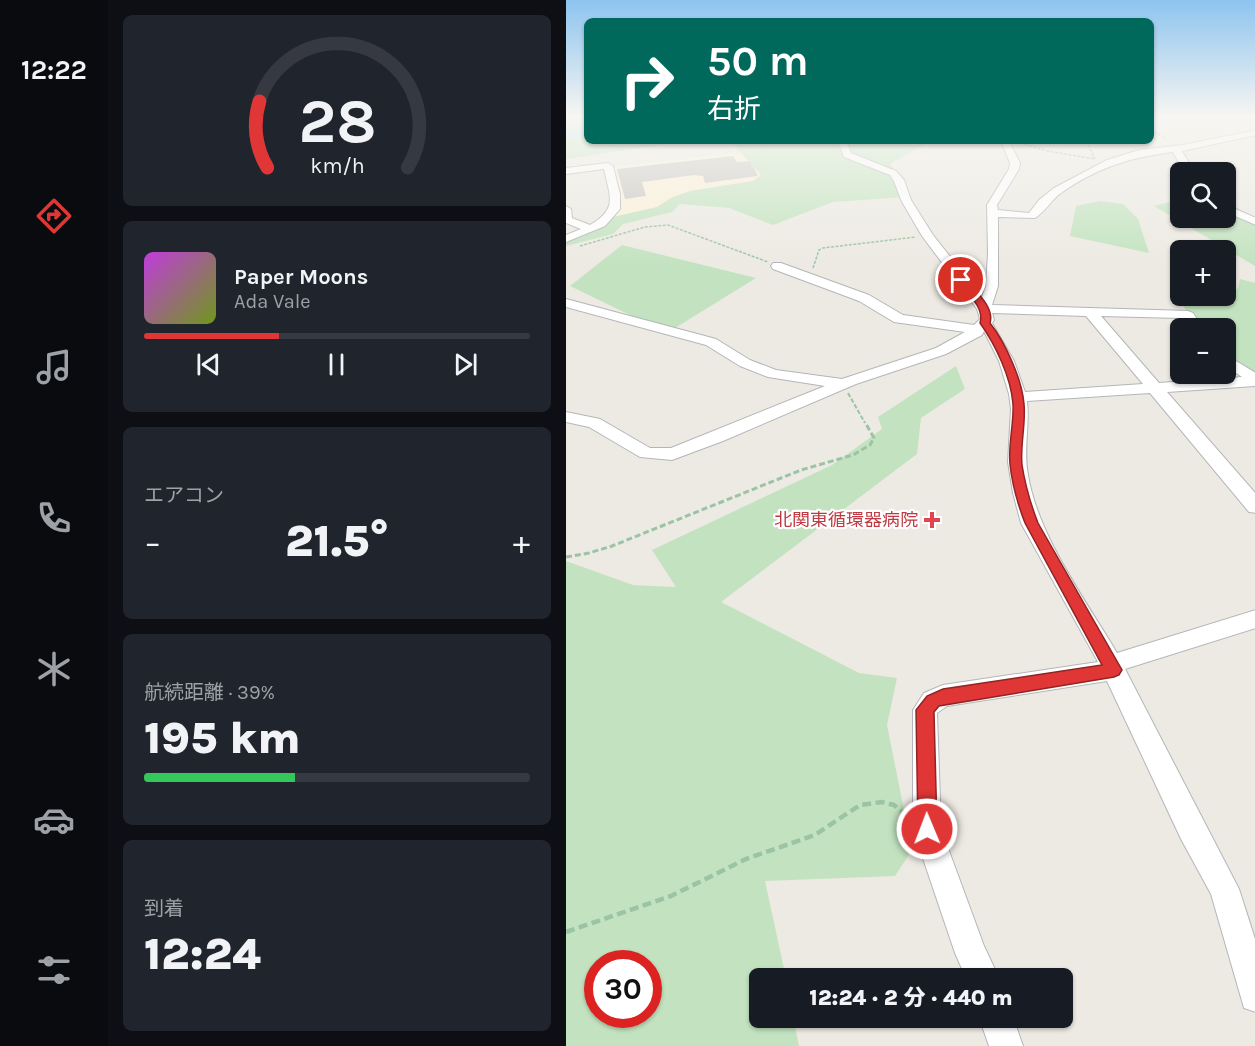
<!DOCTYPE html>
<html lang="ja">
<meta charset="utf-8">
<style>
body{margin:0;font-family:Karla,"Noto Sans JP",sans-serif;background:#20242c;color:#f1f3f6;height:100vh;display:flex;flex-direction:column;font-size:22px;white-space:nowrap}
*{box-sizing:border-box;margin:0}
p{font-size:20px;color:#9ea1a6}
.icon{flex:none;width:33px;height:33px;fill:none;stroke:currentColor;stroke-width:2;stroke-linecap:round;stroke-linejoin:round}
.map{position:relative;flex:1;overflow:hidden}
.sheet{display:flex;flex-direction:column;gap:15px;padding:15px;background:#0d0f14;width:458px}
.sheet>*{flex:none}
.top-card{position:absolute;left:18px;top:18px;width:570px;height:126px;border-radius:9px;box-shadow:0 2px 4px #0004;background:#00695c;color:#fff;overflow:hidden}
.fabs{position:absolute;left:604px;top:162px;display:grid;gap:12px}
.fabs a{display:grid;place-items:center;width:66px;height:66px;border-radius:9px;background:#171b24;box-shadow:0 2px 4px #0004;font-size:30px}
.speed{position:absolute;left:18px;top:950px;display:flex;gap:12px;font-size:30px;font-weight:700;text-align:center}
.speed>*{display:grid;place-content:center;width:78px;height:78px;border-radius:50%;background:#171b24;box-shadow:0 2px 4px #0004;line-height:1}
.speed .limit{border:9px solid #d22;background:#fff;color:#111}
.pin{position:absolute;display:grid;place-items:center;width:51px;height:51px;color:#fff;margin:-26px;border:3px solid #fff;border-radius:50%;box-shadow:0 2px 6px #0007}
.me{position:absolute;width:66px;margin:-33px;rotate:359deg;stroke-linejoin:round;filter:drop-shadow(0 0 4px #0008)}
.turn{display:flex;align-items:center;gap:21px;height:126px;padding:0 24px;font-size:27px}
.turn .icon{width:78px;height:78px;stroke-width:2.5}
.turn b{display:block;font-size:42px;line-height:51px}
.big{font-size:45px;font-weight:800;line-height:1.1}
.sheet .widget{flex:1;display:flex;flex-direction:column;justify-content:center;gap:9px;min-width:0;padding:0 21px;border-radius:9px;background:#20242c}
.sheet .dial{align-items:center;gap:0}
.dial svg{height:156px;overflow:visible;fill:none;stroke:#363941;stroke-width:7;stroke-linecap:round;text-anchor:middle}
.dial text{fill:#f1f3f6;stroke:none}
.song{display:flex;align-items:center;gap:18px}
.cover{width:72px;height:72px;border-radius:9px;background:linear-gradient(135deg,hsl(290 70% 55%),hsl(80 70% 35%))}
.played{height:6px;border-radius:3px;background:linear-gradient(90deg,#e03636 35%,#363941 35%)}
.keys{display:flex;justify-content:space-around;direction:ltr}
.heat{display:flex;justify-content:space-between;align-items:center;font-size:33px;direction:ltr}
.charge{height:9px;border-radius:4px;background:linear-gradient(90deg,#34c759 39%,#363941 0)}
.trip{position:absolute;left:183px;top:968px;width:324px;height:60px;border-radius:9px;background:#171b24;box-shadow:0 2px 4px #0004;font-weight:800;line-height:60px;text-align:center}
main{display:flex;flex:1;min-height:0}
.tabs{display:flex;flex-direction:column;width:108px;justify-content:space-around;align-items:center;background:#090b0e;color:#9ea1a6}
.tabs .icon{width:42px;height:42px}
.tabs .on{color:#e03636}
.tabs b{font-size:27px;color:#f1f3f6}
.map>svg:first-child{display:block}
.commercial{fill:#fcf1d9}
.green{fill:#c3e3c0;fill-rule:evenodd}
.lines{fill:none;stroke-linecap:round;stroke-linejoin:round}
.river{fill:#a5dcfa;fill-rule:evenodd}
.building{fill:#c8c5c0}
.minor-casing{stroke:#b3b6b9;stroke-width:2}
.path-far3{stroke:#9ac4a3;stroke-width:1.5;stroke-dasharray:3 1.5;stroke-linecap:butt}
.path-far2{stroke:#9ac4a3;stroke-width:2;stroke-dasharray:4.5 2;stroke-linecap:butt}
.path-far1{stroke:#9ac4a3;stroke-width:3;stroke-dasharray:6 3;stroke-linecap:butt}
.path{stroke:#9ac4a3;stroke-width:4.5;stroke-dasharray:9 4.5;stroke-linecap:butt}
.minor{fill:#fff;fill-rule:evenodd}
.route{fill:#e03636;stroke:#922323;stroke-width:1.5}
.health-dot{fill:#e0444e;stroke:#fff;stroke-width:2}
.labels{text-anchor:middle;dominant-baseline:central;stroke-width:4.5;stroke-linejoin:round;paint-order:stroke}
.health-label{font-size:18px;fill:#be3a42;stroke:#fff;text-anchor:end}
</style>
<main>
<nav class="tabs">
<b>12:22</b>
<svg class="icon on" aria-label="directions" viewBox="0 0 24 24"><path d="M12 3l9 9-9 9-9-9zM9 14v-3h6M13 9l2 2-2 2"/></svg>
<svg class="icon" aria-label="music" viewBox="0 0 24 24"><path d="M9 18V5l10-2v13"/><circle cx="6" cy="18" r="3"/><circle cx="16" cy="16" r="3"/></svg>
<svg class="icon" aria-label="phone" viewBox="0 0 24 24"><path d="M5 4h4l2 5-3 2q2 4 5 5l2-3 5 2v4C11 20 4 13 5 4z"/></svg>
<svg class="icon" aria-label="climate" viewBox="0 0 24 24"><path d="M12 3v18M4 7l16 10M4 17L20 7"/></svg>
<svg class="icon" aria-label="car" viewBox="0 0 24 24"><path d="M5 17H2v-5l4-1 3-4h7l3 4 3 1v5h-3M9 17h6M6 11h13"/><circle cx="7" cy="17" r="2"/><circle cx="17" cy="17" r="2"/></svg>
<svg class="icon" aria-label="filters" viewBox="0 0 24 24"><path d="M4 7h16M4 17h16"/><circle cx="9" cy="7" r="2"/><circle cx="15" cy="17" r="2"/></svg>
</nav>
<section class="sheet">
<div class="widget dial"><svg viewBox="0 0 100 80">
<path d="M14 69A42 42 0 1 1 86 69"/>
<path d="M14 69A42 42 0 0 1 10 35" stroke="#e03636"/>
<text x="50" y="56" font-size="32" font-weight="700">28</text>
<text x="50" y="72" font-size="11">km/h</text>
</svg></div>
<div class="widget">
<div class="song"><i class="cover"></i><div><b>Paper Moons</b><p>Ada Vale</p></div></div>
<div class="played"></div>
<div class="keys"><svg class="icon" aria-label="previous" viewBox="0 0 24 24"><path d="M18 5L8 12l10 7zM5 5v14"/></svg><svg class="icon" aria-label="pause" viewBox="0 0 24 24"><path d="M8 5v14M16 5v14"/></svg><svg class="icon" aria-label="next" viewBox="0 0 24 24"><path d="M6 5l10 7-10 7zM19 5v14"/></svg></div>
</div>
<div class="widget"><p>エアコン</p>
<div class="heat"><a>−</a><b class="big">21.5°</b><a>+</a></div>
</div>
<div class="widget"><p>航続距離 · 39%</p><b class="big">195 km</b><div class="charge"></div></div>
<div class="widget"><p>到着</p><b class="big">12:24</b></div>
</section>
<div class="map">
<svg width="690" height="1046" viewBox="0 0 690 1046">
<rect width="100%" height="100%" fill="#edeae3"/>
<path class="commercial" d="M175 153 195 175 188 181 124 191 105 198 91 207 47 217 53 210 47 167Z"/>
<path class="green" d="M21 118V141H372L360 143 324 164C333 174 339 182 339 197L267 202 207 225 163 208 114 204 106 212 57 224 47 234 0 246V241L28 230 47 217 91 207 105 198 124 191 187 181 195 175 168 145 151 142 100 144 0 159V120Z
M615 199V218H660V201L689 218V266L588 206Z
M534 201 557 204 572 219 583 253 504 236 510 206Z
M56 245 190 278 101 333 4 286Z
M674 279 689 283V377L660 356V328H634L611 298C624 291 644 297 658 300L672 288Z
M390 366 399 389 355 418 351 454 155 602 293 673 331 678 321 725 346 850 329 876 199 881 220 978H194V1017H227L233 1046H0V561L67 585 110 587 86 550 266 465 316 429 312 417ZM32 963H82V1014H32Z"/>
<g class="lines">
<path class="river" d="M0 129 21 130V138L0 137Z"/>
</g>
<path class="building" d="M167 156 171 162 184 161 192 176 139 183 137 176 128 175 76 182 80 196 59 199 51 169Z"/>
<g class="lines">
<defs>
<path id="minor" d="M0 117H21V121H0Z
M685 117H690V120Z
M690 130V135L616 151 628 172H618L607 152C565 157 530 168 495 193 485 200 479 212 469 218L432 217V286L426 305 622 311 627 313 637 328H623L615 318 535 316 593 383 676 377 660 366V355L690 373V386L601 392 690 494V513L683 512 584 393 461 401C464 426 457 449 462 475 472 536 519 599 551 653L690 610V628L559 669 673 889 690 942V1012L678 1008 645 894 615 839 541 681 381 706 371 713 375 829 418 946 433 978H400L389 953 347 829V710L358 693 377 685 532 662 455 523 447 493 442 462 445 409 443 394 433 361 418 331 416 335 380 354 290 384 157 441 106 460 74 457 23 427 0 422V412L34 419 84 448H105L259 386 202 377 174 366 140 345 0 307V299L150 339 184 360 210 370 276 379 370 348 399 332 328 322 293 301 207 269 205 266 207 263H215L303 295 337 315 408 325 414 319 411 309 356 236 335 200 328 181 324 175 278 157 272 141H280L285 153 330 171 338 180 345 200 367 235 416 297 420 286 422 253 421 205 443 169 444 163 435 141H443L454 163 453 169 431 205 432 210 463 213 473 200 488 188 541 160 573 150 617 145ZM426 313 520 316 577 384 459 392 448 361 426 323 428 320Z
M42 163 47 166 54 194V209L39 226 0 242V235L15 229 0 223V206L5 209 6 218 24 225C52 209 44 197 38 169L0 174V168Z
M660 205 690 218V225L660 212Z
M413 1017H447L457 1046H423Z"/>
</defs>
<use href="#minor" class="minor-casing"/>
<path class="path-far3" d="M585 129 601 140
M520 141 529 159
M450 142 482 151 529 159
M14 246 79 227 102 225 202 262
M247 268 253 250 257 248 350 237"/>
<path class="path-far2" d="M282 393 299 423"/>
<path class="path-far1" d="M0 557 23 553 46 546 235 470 287 455 304 445 308 438 299 422"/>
<path class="path" d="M0 932 105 896 180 859 249 835 294 805 316 802 328 805 341 816"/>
<use href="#minor" class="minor"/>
</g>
<linearGradient id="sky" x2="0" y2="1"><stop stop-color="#8dc4ef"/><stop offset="0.44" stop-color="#f7f6f2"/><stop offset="1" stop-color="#f7f6f2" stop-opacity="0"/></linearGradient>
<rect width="690" height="264" fill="url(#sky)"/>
<path class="route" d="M392 278H399C408 290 429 307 424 323 439 342 456 379 458 404 460 424 454 445 456 465 459 484 465 505 472 523L556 670 553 675 548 677 373 706 368 712 371 829 368 836 361 839 354 836 352 829 350 710 361 696 377 689 536 665 459 523C452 505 446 484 444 464 442 445 448 424 447 404 445 377 429 344 414 323 419 307 400 292 391 280Z"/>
<path class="health-dot" d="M363 511h6v6h6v6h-6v6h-6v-6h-6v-6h6z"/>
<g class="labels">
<g class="health-label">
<text x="352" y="520">北関東循環器病院</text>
</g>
</g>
</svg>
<div class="fabs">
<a><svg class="icon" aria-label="search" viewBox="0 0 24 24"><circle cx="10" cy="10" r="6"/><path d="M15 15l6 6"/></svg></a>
<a>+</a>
<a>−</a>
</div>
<div class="speed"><div class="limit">30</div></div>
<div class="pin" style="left:395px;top:280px;background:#d93025"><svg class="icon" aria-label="arrive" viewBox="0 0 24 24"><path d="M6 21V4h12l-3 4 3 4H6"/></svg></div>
<svg class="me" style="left:361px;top:829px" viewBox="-20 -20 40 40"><circle r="17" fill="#e03636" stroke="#fff" stroke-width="3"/><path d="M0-11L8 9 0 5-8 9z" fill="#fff"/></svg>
<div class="trip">12:24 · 2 分 · 440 m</div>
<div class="top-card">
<div class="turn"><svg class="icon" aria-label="right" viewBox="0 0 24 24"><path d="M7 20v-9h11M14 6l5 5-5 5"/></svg><div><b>50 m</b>右折</div></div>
</div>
</div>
</main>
